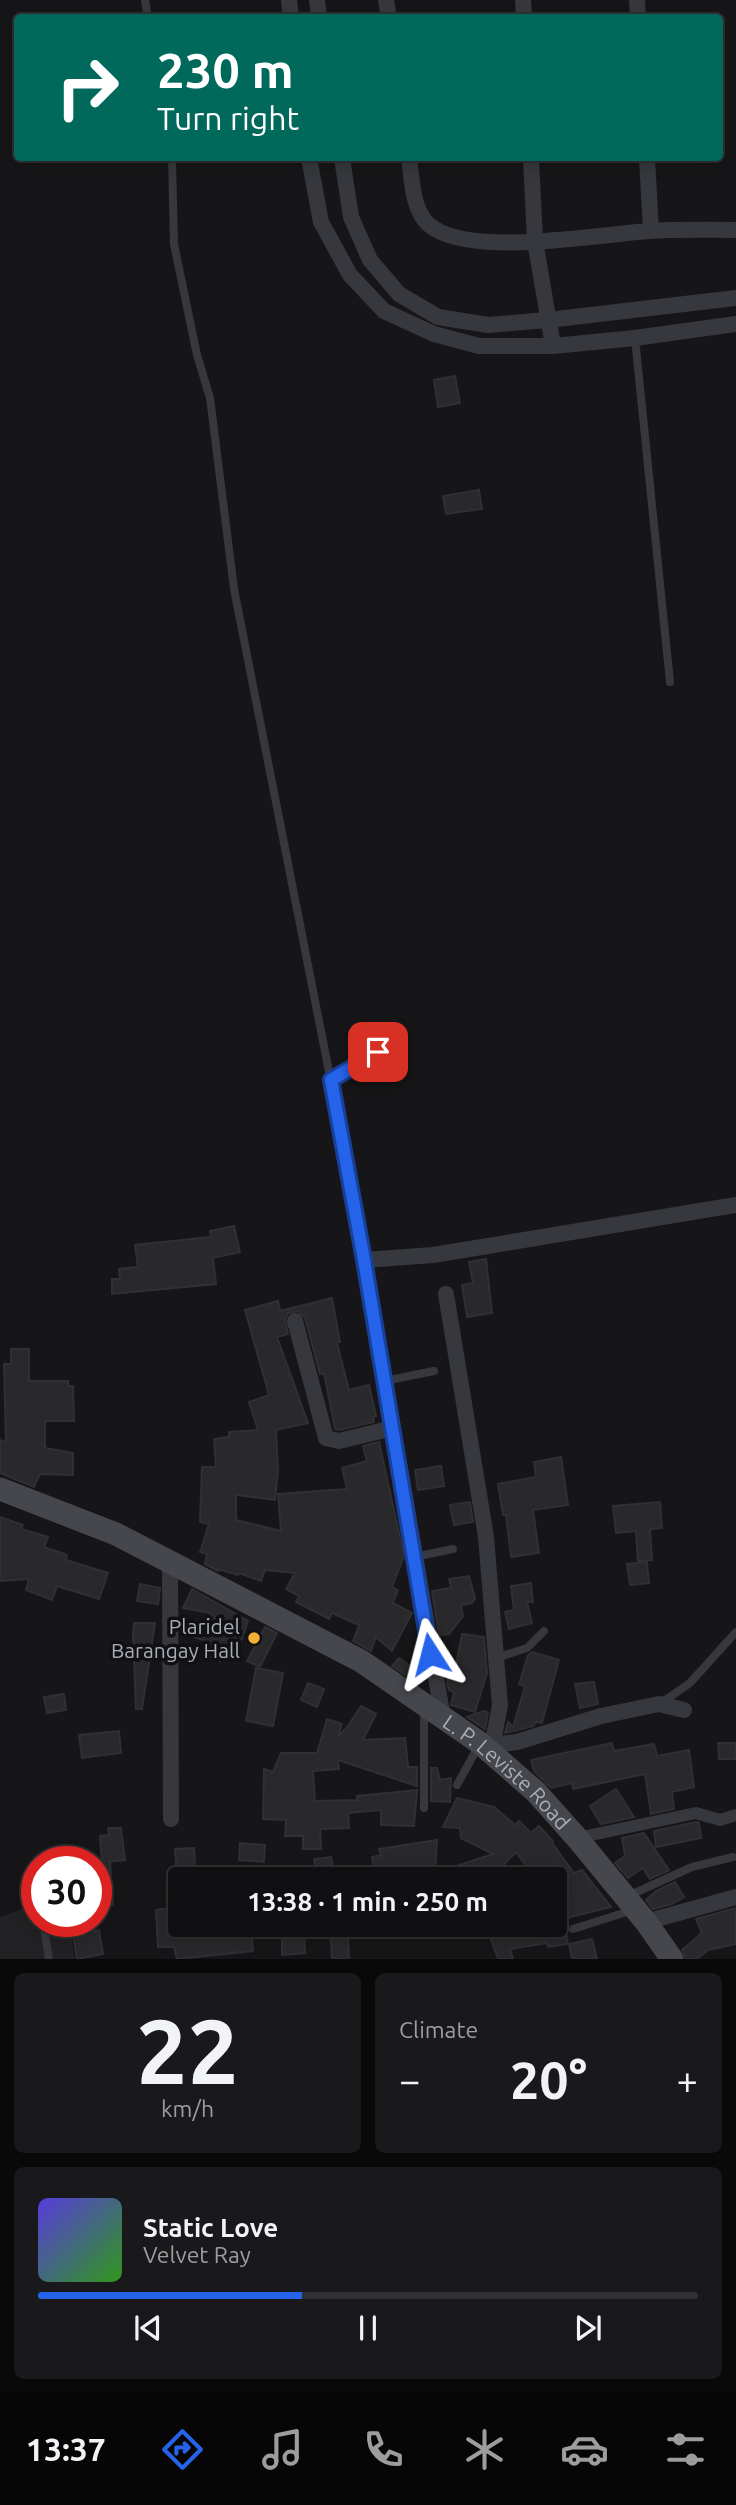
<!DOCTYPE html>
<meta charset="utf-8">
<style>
body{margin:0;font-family:Ubuntu,sans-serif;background:#19191b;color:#f1f3f6;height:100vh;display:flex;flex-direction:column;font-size:26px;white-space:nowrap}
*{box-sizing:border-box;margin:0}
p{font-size:23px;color:#9c9d9f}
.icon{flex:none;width:38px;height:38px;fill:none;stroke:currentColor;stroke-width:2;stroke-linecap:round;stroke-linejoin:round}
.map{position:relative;height:1959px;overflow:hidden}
.drawer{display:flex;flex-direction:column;gap:14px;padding:14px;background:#09090a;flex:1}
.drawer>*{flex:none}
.top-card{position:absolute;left:14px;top:14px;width:709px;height:147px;border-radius:7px;box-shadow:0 4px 18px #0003,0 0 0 2px #303032;background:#00695c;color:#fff;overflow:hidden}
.speed{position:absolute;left:21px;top:1846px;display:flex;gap:14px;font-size:35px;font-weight:700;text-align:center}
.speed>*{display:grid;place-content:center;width:91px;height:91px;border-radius:50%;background:#101012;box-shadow:0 4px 18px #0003,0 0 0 2px #303032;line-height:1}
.speed .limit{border:10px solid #d22;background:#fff;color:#111}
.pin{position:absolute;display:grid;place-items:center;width:60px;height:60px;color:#fff;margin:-30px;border-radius:14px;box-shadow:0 4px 10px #0006}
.me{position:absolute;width:77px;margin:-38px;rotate:351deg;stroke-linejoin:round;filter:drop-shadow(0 0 5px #0008)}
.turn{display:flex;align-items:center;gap:24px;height:147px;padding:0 28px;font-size:32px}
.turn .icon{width:91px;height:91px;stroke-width:2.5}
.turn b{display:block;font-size:49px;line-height:60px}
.big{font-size:52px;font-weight:600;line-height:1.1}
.drawer .card{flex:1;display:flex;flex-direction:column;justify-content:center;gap:10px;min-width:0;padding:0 24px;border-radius:10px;background:#19191b}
.drawer .dial{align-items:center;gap:0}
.dial b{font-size:91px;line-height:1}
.song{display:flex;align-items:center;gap:21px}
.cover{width:84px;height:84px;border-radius:10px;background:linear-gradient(135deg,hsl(250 70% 55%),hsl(110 70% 35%))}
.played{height:7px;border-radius:4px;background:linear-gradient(90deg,#2563eb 40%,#303032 40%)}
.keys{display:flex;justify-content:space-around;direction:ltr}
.heat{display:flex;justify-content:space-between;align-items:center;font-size:38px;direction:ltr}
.drawer .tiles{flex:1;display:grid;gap:14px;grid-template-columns:1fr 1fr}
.card:last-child{grid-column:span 2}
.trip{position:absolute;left:168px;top:1867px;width:399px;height:70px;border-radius:7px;background:#101012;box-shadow:0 4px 18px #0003,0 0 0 2px #303032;font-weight:600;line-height:70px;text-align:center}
.menu{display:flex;height:112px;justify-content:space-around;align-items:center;background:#060607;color:#9c9d9f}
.menu .icon{width:49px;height:49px}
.menu .on{color:#2563eb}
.menu b{font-size:32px;color:#f1f3f6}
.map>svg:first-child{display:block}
.built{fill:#222225}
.building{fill:#29292c;stroke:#303034;stroke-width:2}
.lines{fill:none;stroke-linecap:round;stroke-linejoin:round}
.service{stroke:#37383d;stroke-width:8}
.pedestrian{stroke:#37383d;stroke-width:12}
.minor{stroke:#37383d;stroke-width:16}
.secondary{stroke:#45474d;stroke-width:23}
.route-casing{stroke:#184099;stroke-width:18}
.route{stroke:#2563eb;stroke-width:12}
.poi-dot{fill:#f2b134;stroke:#111113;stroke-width:2.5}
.labels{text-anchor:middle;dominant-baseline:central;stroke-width:7;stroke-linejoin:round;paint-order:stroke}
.poi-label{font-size:21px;fill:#a8adb8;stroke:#111113;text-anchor:end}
.street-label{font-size:21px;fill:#a8adb8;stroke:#111113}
</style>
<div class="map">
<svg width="736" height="1959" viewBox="0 0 736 1959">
<rect width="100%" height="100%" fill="#161618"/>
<path class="built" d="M37 1903V1922H69L75 1959H0V1917Z"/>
<path class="building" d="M455 376 460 403 438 407 434 380Z
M479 490 482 509 446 514 443 496Z
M234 1226 240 1252 213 1258 216 1284 112 1294V1279H120L119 1269 138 1267 135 1245 211 1237 210 1231Z
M486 1259 492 1313 467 1317 462 1285 473 1283 469 1262Z
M332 1298 340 1342 337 1343 349 1390 369 1385 376 1416 373 1417 374 1422 339 1430 335 1429 324 1373 320 1374 305 1318 298 1311 288 1313 285 1319 288 1334 277 1337 308 1423 276 1430 278 1471 275 1500 236 1495V1520L281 1531 278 1494 347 1489 342 1468 367 1461 363 1446 379 1442 404 1556 392 1587 398 1590 393 1603 412 1613 392 1651 376 1637 371 1651 353 1641 359 1625 332 1613 329 1619 296 1602 299 1596 286 1589 295 1573 265 1570 261 1581 239 1573 238 1575 218 1569V1571L205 1564 207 1554 200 1552 209 1524 200 1522 202 1467H216L214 1439 229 1437V1432L258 1430 249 1402 269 1395 245 1310 278 1301 280 1311Z
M11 1349H29V1381H68V1386H73L74 1421H45V1448L73 1453V1475L40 1474 34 1487 0 1473V1440L6 1442 4 1364H11Z
M561 1457 568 1505 533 1510 539 1553 511 1557 506 1515H503L498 1484 536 1477 534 1462Z
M441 1466 444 1486 418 1490 415 1470Z
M470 1502 473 1522 454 1525 450 1505Z
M660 1502 662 1528 650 1529 652 1560 638 1561 636 1531 616 1533 613 1506Z
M0 1517 23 1525 21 1529 48 1537 44 1547 67 1555 66 1560 108 1573 99 1599 57 1586 52 1600 26 1590 29 1579 0 1581Z
M647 1562 649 1583 630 1585 627 1564Z
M469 1576 475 1598 472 1603 461 1605 463 1616 449 1634 439 1635 432 1591 451 1588 449 1579Z
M531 1583 533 1602H527L532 1623 509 1629 505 1612 514 1610 511 1586Z
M140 1584 160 1588 158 1604 137 1601Z
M192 1589 248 1621 236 1655 226 1650 220 1661 204 1654 211 1643 181 1632V1622L210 1621V1613L183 1608Z
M134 1623H155L142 1709H136L133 1634Z
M265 1627 277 1633 260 1667 247 1661Z
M462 1634 484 1637 487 1673 475 1712 451 1705 454 1692 449 1690 447 1682 452 1666H456Z
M532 1652 559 1660 542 1723 535 1722 534 1726 505 1733 508 1722 513 1727 525 1686 519 1684 528 1655Z
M399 1658 421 1674 415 1681 392 1666Z
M256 1668 283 1673 273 1726 246 1721Z
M594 1682 598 1704 580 1708 575 1684Z
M308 1683 324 1689 317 1707 301 1700Z
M64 1694 66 1710 47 1713 44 1697Z
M361 1706 376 1714 363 1740 405 1738 408 1767H417V1786L338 1760 339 1769 313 1771 315 1801 357 1800V1796L417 1790 414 1826 381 1825V1810L348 1813 349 1828 320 1829 321 1849H303V1836H285L286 1820 263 1819 264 1769 273 1772 281 1753H317L327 1719 342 1724 338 1737 348 1726Z
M484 1711 488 1713 485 1729 467 1717Z
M119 1731 121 1753 82 1758 79 1735Z
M612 1743 614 1751 654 1744 657 1756 689 1750 694 1787 672 1792 674 1809 651 1814 645 1774 573 1789 572 1783 551 1788 534 1771 531 1760Z
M718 1743H736V1759H719Z
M431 1768H437L440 1780 451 1778 450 1802 431 1801Z
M616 1789 634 1817 601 1824 590 1806Z
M457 1798 494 1807 515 1825 519 1821 531 1833 539 1826 553 1841 552 1843 574 1873 582 1870 611 1907 555 1921V1880H536L516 1852 494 1875 495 1880H424L423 1877 429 1875 400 1874 401 1880H375L372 1857 381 1855 379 1849 437 1840 435 1873 493 1854 461 1838 460 1828 443 1827Z
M696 1822 699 1823 701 1838 656 1847 654 1831Z
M108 1828H121L125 1860 108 1862H110L113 1905 108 1906 96 1863 102 1862 100 1836 109 1835Z
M644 1833 669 1870 650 1879 643 1868 628 1878 615 1863 625 1856 622 1838Z
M240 1843 265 1845 264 1862 239 1860Z
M194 1848 196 1880H177L175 1849Z
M331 1857 334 1873 317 1876 314 1859Z
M675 1882 684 1897 672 1904 653 1909 646 1900 656 1891Z
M180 1907V1925H251L253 1951 177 1959 174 1947H158L156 1910Z
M736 1908V1944L708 1950 697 1959H686L682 1950 702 1933 696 1919Z
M71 1922H93L95 1931 99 1930 103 1954 77 1959Z
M330 1925H356L357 1937 348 1938 349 1959H332Z
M486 1925H512L513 1928 530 1925H565L568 1944 548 1947 547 1943 510 1949 513 1959H498Z
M304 1935 305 1953 282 1955V1936Z
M592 1939 597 1959H572L569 1944Z"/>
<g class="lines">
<path class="service" d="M145 0 148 18
M172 158 174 244 197 355 210 398 234 589 344 1148 364 1260
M635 338 670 682
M331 1080 378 1052
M384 1381 434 1371
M414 1557 453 1549
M496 1658 527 1648 544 1631
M661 1703 690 1683 736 1632
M424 1709V1808
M457 1785 479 1745
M628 1896 692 1867 733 1857
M43 1922 49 1959
M573 1929 633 1910"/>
<path class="pedestrian" d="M577 1838 696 1813 720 1820 736 1815"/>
<path class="minor" d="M289 0 291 18
M317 0 319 18
M386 0 389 18
M523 0 524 18
M637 0 638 18
M309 158 321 222 350 275 384 311 434 334 479 346H553L635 338 736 324
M342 158 351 217 370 260 399 294 438 317 488 325 548 320 736 298
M409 158C412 178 412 209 428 224 466 259 599 234 650 231 678 229 707 230 736 230
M531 158 535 241 553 346
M647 158 651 231
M446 1294 486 1537 500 1705 491 1752
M295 1321 326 1438 339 1441 393 1428
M170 1562 171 1819
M443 1718 364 1260 433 1255 736 1205
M492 1745 517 1742 601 1716 659 1704 684 1710
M646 1922 736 1897"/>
<path class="secondary" id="s1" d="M0 1489 116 1534 361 1661 480 1743 536 1792 577 1838 646 1922 672 1959"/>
</g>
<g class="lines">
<defs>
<path id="route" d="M378 1052 331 1080 364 1260 430 1654"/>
</defs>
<use href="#route" class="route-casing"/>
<use href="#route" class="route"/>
</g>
<circle class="poi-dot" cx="254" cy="1638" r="7"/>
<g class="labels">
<g class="poi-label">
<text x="240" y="1626">Plaridel<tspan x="240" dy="24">Barangay Hall</tspan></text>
</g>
<g class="street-label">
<text stroke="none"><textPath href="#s1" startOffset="584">L. P. Leviste Road</textPath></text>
</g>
</g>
</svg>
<div class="speed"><div class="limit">30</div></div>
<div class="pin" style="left:378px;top:1052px;background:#d93025"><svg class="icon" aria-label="arrive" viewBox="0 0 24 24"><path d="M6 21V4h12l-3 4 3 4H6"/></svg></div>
<svg class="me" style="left:430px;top:1654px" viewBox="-20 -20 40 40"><path d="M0-17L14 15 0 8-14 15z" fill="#2563eb" stroke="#fff" stroke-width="4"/></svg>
<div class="trip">13:38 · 1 min · 250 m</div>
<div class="top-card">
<div class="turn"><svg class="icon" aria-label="right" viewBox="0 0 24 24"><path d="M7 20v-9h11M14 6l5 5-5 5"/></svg><div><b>230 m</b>Turn right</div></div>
</div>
</div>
<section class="drawer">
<div class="tiles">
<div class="card dial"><b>22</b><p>km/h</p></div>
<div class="card"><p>Climate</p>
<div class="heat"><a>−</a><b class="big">20°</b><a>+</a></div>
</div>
<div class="card">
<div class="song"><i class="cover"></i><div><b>Static Love</b><p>Velvet Ray</p></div></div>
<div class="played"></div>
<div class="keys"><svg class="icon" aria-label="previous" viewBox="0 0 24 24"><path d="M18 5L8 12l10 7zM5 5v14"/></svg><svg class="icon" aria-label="pause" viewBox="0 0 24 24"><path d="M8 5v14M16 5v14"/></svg><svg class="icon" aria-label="next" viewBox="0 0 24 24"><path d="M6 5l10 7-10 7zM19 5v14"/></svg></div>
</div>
</div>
</section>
<nav class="menu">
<b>13:37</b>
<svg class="icon on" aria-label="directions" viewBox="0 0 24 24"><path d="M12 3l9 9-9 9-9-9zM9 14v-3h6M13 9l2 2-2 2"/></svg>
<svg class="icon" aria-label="music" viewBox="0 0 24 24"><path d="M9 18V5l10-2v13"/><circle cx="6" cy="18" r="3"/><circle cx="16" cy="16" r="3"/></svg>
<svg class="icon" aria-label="phone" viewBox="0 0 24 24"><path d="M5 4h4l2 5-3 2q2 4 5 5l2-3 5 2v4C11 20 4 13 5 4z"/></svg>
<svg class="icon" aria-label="climate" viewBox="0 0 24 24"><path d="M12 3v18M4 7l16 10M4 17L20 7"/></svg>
<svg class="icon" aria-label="car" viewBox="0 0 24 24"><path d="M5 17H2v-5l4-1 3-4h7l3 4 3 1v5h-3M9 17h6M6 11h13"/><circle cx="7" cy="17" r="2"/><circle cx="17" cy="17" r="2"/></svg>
<svg class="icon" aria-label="filters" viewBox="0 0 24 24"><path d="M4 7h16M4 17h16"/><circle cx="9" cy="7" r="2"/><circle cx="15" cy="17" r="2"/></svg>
</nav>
